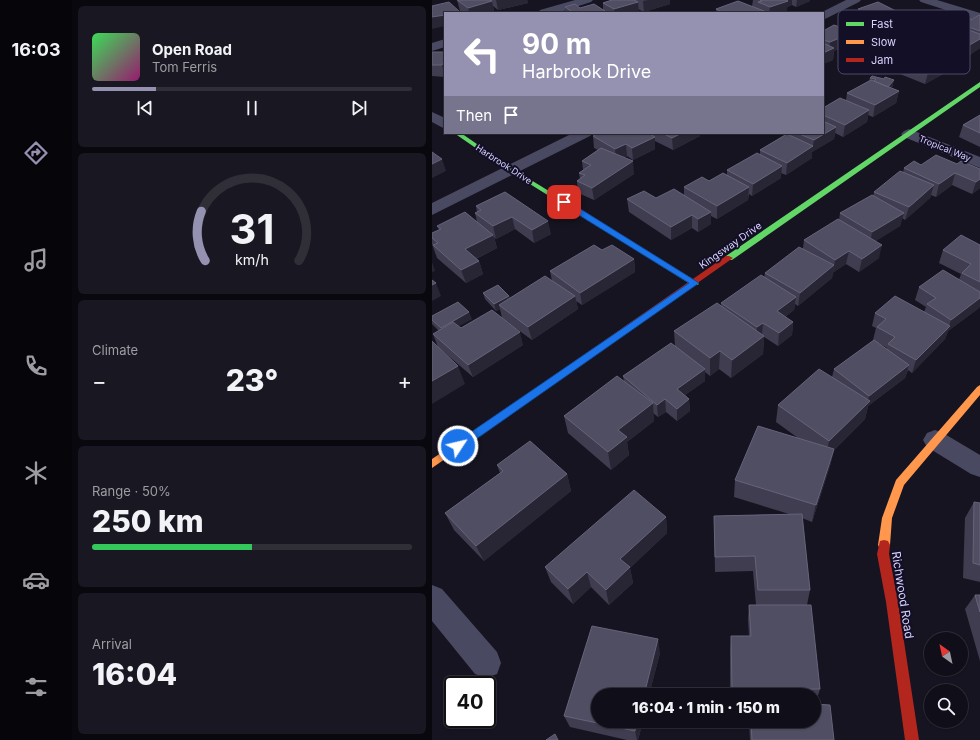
<!DOCTYPE html>
<meta charset="utf-8">
<style>
body{margin:0;font-family:Inter,sans-serif;background:#191822;color:#f1f3f6;height:100vh;display:flex;flex-direction:column;font-size:15px;white-space:nowrap}
*{box-sizing:border-box;margin:0}
p{font-size:13px;color:#9c9ca2}
.icon{flex:none;width:22px;height:22px;fill:none;stroke:currentColor;stroke-width:2;stroke-linecap:round;stroke-linejoin:round}
.map{position:relative;flex:1;overflow:hidden}
.side{display:flex;flex-direction:column;gap:6px;padding:6px;background:#09080e;width:360px}
.side>*{flex:none}
.top-card{position:absolute;left:12px;top:12px;width:380px;height:122px;border-radius:0px;box-shadow:0 1px 3px #0004,0 0 0 1px #302f38;background:#9591b1;color:#fff;overflow:hidden}
.needle{width:26px;rotate:327deg}
.controls{position:absolute;left:492px;top:632px;display:grid;gap:8px}
.controls a{display:grid;place-items:center;width:44px;height:44px;border-radius:50%;background:#100f19;box-shadow:0 1px 3px #0004,0 0 0 1px #302f38;font-size:20px}
.speed{position:absolute;left:12px;top:676px;display:flex;gap:8px;font-size:20px;font-weight:700;text-align:center}
.speed>*{display:grid;place-content:center;width:52px;height:52px;border-radius:50%;background:#100f19;box-shadow:0 1px 3px #0004,0 0 0 1px #302f38;line-height:1}
.speed .limit{border:2px solid #111;border-radius:6px;background:#fff;color:#111}
.pin{position:absolute;display:grid;place-items:center;width:34px;height:34px;color:#fff;margin:-17px;border-radius:8px;box-shadow:0 2px 6px #0006}
.me{position:absolute;width:44px;margin:-22px;rotate:55deg;stroke-linejoin:round;filter:drop-shadow(0 0 3px #0008)}
.turn{display:flex;align-items:center;gap:14px;height:84px;padding:0 12px;font-size:18px}
.turn .icon{width:52px;height:52px;stroke-width:2.5}
.turn b{display:block;font-size:28px;line-height:34px}
.then{display:flex;align-items:center;height:38px;padding:0 12px;background:#0003;gap:8px;font-size:15px}
.big{font-size:30px;font-weight:800;line-height:1.1}
.side .tile{flex:1;display:flex;flex-direction:column;justify-content:center;gap:6px;min-width:0;padding:0 14px;border-radius:6px;background:#191822}
.side .dial{align-items:center;gap:0}
.dial svg{height:104px;overflow:visible;fill:none;stroke:#302f38;stroke-width:7;stroke-linecap:round;text-anchor:middle}
.dial text{fill:#f1f3f6;stroke:none}
.song{display:flex;align-items:center;gap:12px}
.cover{width:48px;height:48px;border-radius:6px;background:linear-gradient(135deg,hsl(130 70% 55%),hsl(320 70% 35%))}
.played{height:4px;border-radius:2px;background:linear-gradient(90deg,#9591b1 20%,#302f38 20%)}
.keys{display:flex;justify-content:space-around;direction:ltr}
.heat{display:flex;justify-content:space-between;align-items:center;font-size:22px;direction:ltr}
.charge{height:6px;border-radius:3px;background:linear-gradient(90deg,#34c759 50%,#302f38 0)}
.trip{position:absolute;left:159px;top:688px;width:230px;height:40px;border-radius:20px;background:#100f19;box-shadow:0 1px 3px #0004,0 0 0 1px #302f38;font-weight:800;line-height:40px;text-align:center}
main{display:flex;flex:1;min-height:0}
.tabs{display:flex;flex-direction:column;width:72px;justify-content:space-around;align-items:center;background:#06060a;color:#9c9ca2}
.tabs .icon{width:28px;height:28px}
.tabs .active{color:#9591b1}
.tabs b{font-size:18px;color:#f1f3f6}
.map>svg:first-child{display:block}
.lines{fill:none;stroke-linecap:round;stroke-linejoin:round}
.street{fill:#4a4962;fill-rule:evenodd}
.fast{fill:#63d668;fill-rule:evenodd}
.slow{fill:#ff974d;fill-rule:evenodd}
.jam{fill:#b3261e;fill-rule:evenodd}
.wall{fill:#403d50}
.shaded-wall{fill:#282635}
.building{fill:#504e63;stroke:#66637b}
.route{fill:#1a73e8;stroke:#114b97}
.labels{text-anchor:middle;dominant-baseline:central;stroke-width:4;stroke-linejoin:round;paint-order:stroke}
.far-street-label{font-size:9px;fill:#d9d4ff;stroke:#130f26}
.street-label{font-size:10px;fill:#d9d4ff;stroke:#130f26}
.near-street-label{font-size:12px;fill:#d9d4ff;stroke:#130f26}
.key{fill:#130f26;stroke:#4e4a67;stroke-width:1}
.key-label{font-size:11px;fill:#d9d4ff}
</style>
<main>
<nav class="tabs">
<b>16:03</b>
<svg class="icon active" aria-label="directions" viewBox="0 0 24 24"><path d="M12 3l9 9-9 9-9-9zM9 14v-3h6M13 9l2 2-2 2"/></svg>
<svg class="icon" aria-label="music" viewBox="0 0 24 24"><path d="M9 18V5l10-2v13"/><circle cx="6" cy="18" r="3"/><circle cx="16" cy="16" r="3"/></svg>
<svg class="icon" aria-label="phone" viewBox="0 0 24 24"><path d="M5 4h4l2 5-3 2q2 4 5 5l2-3 5 2v4C11 20 4 13 5 4z"/></svg>
<svg class="icon" aria-label="climate" viewBox="0 0 24 24"><path d="M12 3v18M4 7l16 10M4 17L20 7"/></svg>
<svg class="icon" aria-label="car" viewBox="0 0 24 24"><path d="M5 17H2v-5l4-1 3-4h7l3 4 3 1v5h-3M9 17h6M6 11h13"/><circle cx="7" cy="17" r="2"/><circle cx="17" cy="17" r="2"/></svg>
<svg class="icon" aria-label="filters" viewBox="0 0 24 24"><path d="M4 7h16M4 17h16"/><circle cx="9" cy="7" r="2"/><circle cx="15" cy="17" r="2"/></svg>
</nav>
<section class="side">
<div class="tile">
<div class="song"><i class="cover"></i><div><b>Open Road</b><p>Tom Ferris</p></div></div>
<div class="played"></div>
<div class="keys"><svg class="icon" aria-label="previous" viewBox="0 0 24 24"><path d="M18 5L8 12l10 7zM5 5v14"/></svg><svg class="icon" aria-label="pause" viewBox="0 0 24 24"><path d="M8 5v14M16 5v14"/></svg><svg class="icon" aria-label="next" viewBox="0 0 24 24"><path d="M6 5l10 7-10 7zM19 5v14"/></svg></div>
</div>
<div class="tile dial"><svg viewBox="0 0 100 80">
<path d="M14 69A42 42 0 1 1 86 69"/>
<path d="M14 69A42 42 0 0 1 11 31" stroke="#9591b1"/>
<text x="50" y="56" font-size="32" font-weight="700">31</text>
<text x="50" y="72" font-size="11">km/h</text>
</svg></div>
<div class="tile"><p>Climate</p>
<div class="heat"><a>−</a><b class="big">23°</b><a>+</a></div>
</div>
<div class="tile"><p>Range · 50%</p><b class="big">250 km</b><div class="charge"></div></div>
<div class="tile"><p>Arrival</p><b class="big">16:04</b></div>
</section>
<div class="map">
<svg width="548" height="740" viewBox="0 0 548 740">
<rect width="100%" height="100%" fill="#161421"/>
<g class="lines">
<path class="street" d="M143 0H161L159 2 125 13H106L108 10Z
M414 0H429L427 2 391 20V13H388Z
M487 0H505L548 13V21L489 2Z
M13 39V47L0 51V43Z
M0 112 13 118V129L0 122Z
M477 129 548 157V168L472 137 469 134 472 131Z
M141 133H161L158 136 0 215V203Z
M503 430 511 433 548 455V477L539 474 495 447 491 440 495 433Z
M0 585 10 589 65 652 69 663 65 674 54 678 43 674 0 621Z"/>
<path class="fast" d="M548 82V87L300 260H294L293 258 294 256Z
M22 133H29L81 169 267 283 266 285H260L77 171Z"/>
<path class="slow" d="M133 369 136 370 138 372 136 374 0 468V459Z
M548 385V395L472 485 460 518 458 545 456 549 452 550 448 549 446 545 450 518 464 480 545 387Z"/>
<path class="jam" d="M294 256H297L301 258 136 374H130L128 372 130 370Z
M452 540 456 541 458 545 457 554 466 602 487 740H473L454 602 445 554 448 541Z"/>
</g>
<path class="wall" d="M25 0H95L96 3 66 10 61 6 62 12 58 13H31L28 11Z
M180 0H238V4L212 12 206 9 207 13H132H133V7L171 10V3Z
M321 0H378V1L364 7 360 5 355 7V11L350 13H284V9L320 6Z
M426 9 470 14 468 25 457 29 453 27 448 29 445 27 444 33 435 37 429 35 421 38 420 43 402 51 401 60 391 64V31L408 27V24L412 22 413 19 425 14Z
M548 16V48L533 58 532 57 531 60 513 71H512L511 74 493 84 463 72 465 61 479 59 490 54 491 51 512 41 513 39 529 29 517 25 518 19H540Z
M0 52H13V77L0 76Z
M440 76 461 86 459 88 467 91 464 103 441 117 436 115 435 122 411 137 403 133 402 139 380 152V158L354 175 349 173V178L320 196 317 194 316 200 285 219 279 216V224L266 232 260 228 239 240 197 212 195 199 224 198 252 195V187L277 181 295 175V170L328 155V150L354 134 350 133H391V108L414 100 415 93 437 81 438 78Z
M548 115V147L527 137 531 125Z
M168 133H267L268 136 241 150 223 141V149L201 160 195 156 192 158 202 174 162 200 146 193 145 181 148 179 147 173 151 170 150 161 166 150 162 148 161 136Z
M525 164 548 169V188L540 194 520 185 504 197 499 195 498 198 473 220 470 218 468 226 443 241 447 258 427 272 414 264 401 272 400 278 366 306 363 304 362 310 353 317 361 322 360 335 346 346 332 337 331 354 299 378 287 369 278 376 273 372V381L253 395 257 399 258 411 245 421 234 412 226 417 221 413 222 421 195 442 197 455 179 470 136 433 132 416 192 381 191 376 243 346 242 331 289 306V303L332 278 333 273 371 248 372 240 407 220 408 213 441 196 442 192 471 172 472 168 489 165Z
M73 192 119 234 102 243 83 229 64 239 62 237 65 248 44 259 47 261 51 274 34 283 5 258 0 244V233L7 230 5 226 45 222 43 213 45 212 44 206Z
M548 245V305L547 308 516 331 513 339 480 373 476 370 473 378 436 406 433 419 402 450 398 466 380 522 370 518 378 590 375 605 388 689 384 702H382V695H298V650L299 636H317L316 619 317 605H324L321 571 283 572 282 516 357 514 302 497 303 480 366 438 344 422 346 405 400 377 402 369 455 349V348L441 340 444 328 440 326 443 313 492 312 494 307 483 300 487 287 527 280 529 274 507 263 511 250Z
M170 250 202 259 203 272 150 305 144 301 146 309 100 340 70 318 68 309 64 311 53 299 51 293 77 296 78 298 120 281 118 271Z
M0 316 40 319 26 326 29 328 91 345 41 377 6 347 1 334 7 331 0 324Z
M65 465 135 474 139 491 52 561 22 530 13 513 68 473Z
M542 502 548 503V582L531 578 533 518Z
M234 517 235 533 198 568 201 583 177 605 159 587 141 604 119 582 113 567Z
M543 595H548V661L533 609Z
M228 653 217 695H166V721H211L206 740H195L138 727 132 716Z
M317 721H382L402 740H318Z"/>
<path class="shaded-wall" d="M64 0H95L96 3 66 10Z
M216 0H238V4L212 12 211 1Z
M356 0H360V5L355 7Z
M365 0H378V1L364 7Z
M60 1 62 12 58 13H37L36 8Z
M356 1 355 11 350 13H337L338 7Z
M206 2 207 13H182V9Z
M444 14 442 24 446 22 444 33 435 37 439 15Z
M470 14 468 25 457 29 459 18Z
M13 15V26L0 29V17Z
M455 16 453 27 448 29 450 18Z
M431 24 429 35 421 38 420 43 402 51 401 60 391 64V53L397 51 398 42 420 33V29Z
M548 39V48L533 58 536 46Z
M534 49 531 60 513 71 516 60Z
M13 60V76L10 65Z
M514 63 511 74 493 84 496 73Z
M462 80 461 86 455 93 456 87Z
M467 91 464 103 441 117 443 105Z
M437 110 435 122 411 137 413 125Z
M404 127 402 139 380 152V158L354 175 355 163 381 146 382 140Z
M250 133H267L268 136 241 150 240 138Z
M223 137V149L201 160 200 148Z
M194 144 195 156 184 162 183 149Z
M10 159 14 171 0 178V164Z
M201 161 202 174 162 200 160 188Z
M350 166 349 178 320 196 321 184Z
M523 173 520 185 504 197 507 184Z
M548 179V188L540 194 544 182Z
M502 185 498 198 473 220 477 207Z
M317 187 316 200 285 219V206Z
M279 212V224L266 232V219Z
M472 213 468 226 438 245 440 232Z
M260 215V228L239 240V227Z
M80 217 83 229 64 239 61 226Z
M116 221 119 234 102 243 100 230Z
M61 235 65 248 37 262 33 249Z
M450 245 447 258 427 272 430 259Z
M417 251 414 264 401 273 403 260Z
M202 259 203 272 150 305 148 293Z
M47 261 51 274 34 283 29 270Z
M0 262 3 271 0 272Z
M402 265 400 278 366 306 368 293Z
M4 283 9 296 0 301V285Z
M77 296 79 303 67 305 68 309 64 311 62 304Z
M143 296 146 309 100 340 96 327Z
M364 297 362 310 343 324 345 311Z
M548 298V305L547 308 516 331 513 339 480 373 484 360 516 329 519 320Z
M37 312 40 319 12 335 9 328Z
M361 322 360 335 346 346 347 333Z
M331 323 330 335 324 340 325 327Z
M88 332 91 345 41 377 36 365Z
M332 336 331 354 299 378 300 360Z
M288 351 287 369 278 376V358Z
M477 365 473 378 436 406 433 419 402 450 398 466 380 522 397 441 435 404 437 396Z
M26 366 33 384 0 404V381Z
M273 369V381L245 401V389Z
M233 399 234 412 226 417 225 405Z
M257 399 258 411 245 421V409Z
M221 403 222 421 195 442 197 455 179 470 176 452 186 430Z
M135 474 139 491 52 561 44 546Z
M234 517 235 533 198 568 201 583 177 605 174 590 188 559Z
M155 572 159 587 141 604 136 589Z
M226 639 228 653 217 695H212Z
M205 721H211L206 740H205L203 731Z"/>
<path class="building" d="M25 0H58L60 1 36 8Z
M180 0H202L206 2 182 9 171 3Z
M328 0H354L356 1 338 7 326 2 330 1Z
M306 1 332 11 328 13H292L284 9Z
M17 2 28 12 21 13H13V15L0 17V6Z
M446 2 470 14 459 18 455 16 450 18 444 14 439 15 426 9Z
M143 4 148 8 162 4 176 13H142L133 7Z
M526 15 540 19 532 24 518 19Z
M547 15 548 16V31L531 25Z
M402 25 422 32 398 42 391 40V31Z
M531 28 548 34V39L536 46 513 39Z
M391 43 402 48 391 53Z
M0 52H13V60L10 65H0Z
M440 76 452 79 453 77 462 80 456 87 442 81 444 79 438 78Z
M439 80 467 91 443 105 415 93Z
M408 98 437 110 413 125 391 115V108Z
M548 115V133L531 125Z
M391 121 404 127 382 140 365 133H391Z
M168 133H216L223 137 200 148 194 144 183 149 161 136Z
M230 133H250L240 138Z
M355 134 381 146 355 163 328 150Z
M169 148 201 161 160 188 145 181 153 175 147 173 159 165 150 161Z
M0 152 10 159 0 164Z
M325 153 350 166 321 184 295 170Z
M504 155 525 164 529 161 548 169V179L544 182 523 173 507 184 472 168 482 161 489 165Z
M468 171 502 185 477 207 442 192Z
M291 173 317 187 285 206 252 187 270 177 277 181Z
M242 189 279 212 266 219 260 215 239 227 195 199 212 191 224 198Z
M73 192 116 221 100 230 80 217 61 226 43 213 49 210 44 206Z
M440 195 472 213 440 232 408 213Z
M33 212 61 235 33 249 47 261 29 270 1 245 6 243 0 238V233L9 229 5 226Z
M406 219 450 245 430 259 417 251 403 260 372 240Z
M529 235 548 245V282L530 273 539 264 511 250Z
M162 245 170 250 180 245 202 259 148 293 118 271Z
M367 247 402 265 368 293 333 273Z
M511 270 548 292V298L519 320 495 304 504 298 487 287Z
M329 275 364 297 345 311 361 322 347 333 331 323 325 327 289 303Z
M113 276 143 296 96 327 67 305Z
M0 280 4 283 0 285Z
M66 285 77 296 62 304 51 293Z
M463 296 518 326 484 360 456 344 463 337 445 327 454 319 443 313Z
M26 302 37 312 9 328 0 320V316Z
M285 303 332 336 300 360 288 351 278 358 242 331Z
M60 310 88 332 36 365 1 334 21 322 29 328Z
M442 340 477 365 437 396 402 369Z
M0 341 26 366 0 381Z
M239 343 273 369 245 389 257 399 245 409 233 399 225 405 191 376Z
M387 369 438 401 397 441 346 405Z
M185 376 221 403 186 430 195 437 176 452 132 416Z
M326 426 402 449 384 505 303 480Z
M98 441 135 474 44 546 13 513 71 471 65 465Z
M202 490 234 517 188 559 198 567 174 590 155 572 136 589 113 567Z
M542 502 548 503V565L541 563Z
M370 514 378 590H326L323 556 283 557 282 516Z
M543 595H548V612Z
M317 605H379L388 689 300 690 299 636H319Z
M160 626 226 639 212 695H166V721H205L203 731 132 716Z
M382 704 398 705 402 740H320L319 721H382Z
M123 734 126 740H114Z"/>
<path class="route" d="M129 200H134L267 283 30 449H23L21 446 23 443 257 283 129 204Z"/>
<g class="labels">
<g class="far-street-label">
<text transform="translate(513 148) rotate(22)">Tropical Way</text>
<text transform="translate(72 164) rotate(33)">Harbrook Drive</text>
</g>
<g class="street-label">
<text transform="translate(298 245) rotate(-35)">Kingsway Drive</text>
</g>
<g class="near-street-label">
<text transform="translate(471 595) rotate(81)">Richwood Road</text>
</g>
</g>
<rect x="406" y="10" width="132" height="64" rx="6" class="key"/>
<rect x="414" y="22" width="18" height="4" fill="#63d668"/>
<rect x="414" y="40" width="18" height="4" fill="#ff974d"/>
<rect x="414" y="58" width="18" height="4" fill="#b3261e"/>
<g class="key-label">
<text x="439" y="28">Fast</text>
<text x="439" y="46">Slow</text>
<text x="439" y="64">Jam</text>
</g>
</svg>
<div class="controls">
<a><svg class="needle" viewBox="-14 -14 28 28"><path d="M0-13l5 13h-10z" fill="#e53935"/><path d="M0 13l5-13h-10z" fill="#9c9ca2"/></svg></a>
<a><svg class="icon" aria-label="search" viewBox="0 0 24 24"><circle cx="10" cy="10" r="6"/><path d="M15 15l6 6"/></svg></a>
</div>
<div class="speed"><div class="limit">40</div></div>
<div class="pin" style="left:132px;top:202px;background:#d93025"><svg class="icon" aria-label="arrive" viewBox="0 0 24 24"><path d="M6 21V4h12l-3 4 3 4H6"/></svg></div>
<svg class="me" style="left:26px;top:446px" viewBox="-20 -20 40 40"><circle r="17" fill="#1a73e8" stroke="#fff" stroke-width="3"/><path d="M0-11L8 9 0 5-8 9z" fill="#fff"/></svg>
<div class="trip">16:04 · 1 min · 150 m</div>
<div class="top-card">
<div class="turn"><svg class="icon" aria-label="left" viewBox="0 0 24 24"><path d="M17 20v-9H6M10 6l-5 5 5 5"/></svg><div><b>90 m</b>Harbrook Drive</div></div>
<div class="then">Then<svg class="icon" aria-label="arrive" viewBox="0 0 24 24"><path d="M6 21V4h12l-3 4 3 4H6"/></svg></div>
</div>
</div>
</main>
